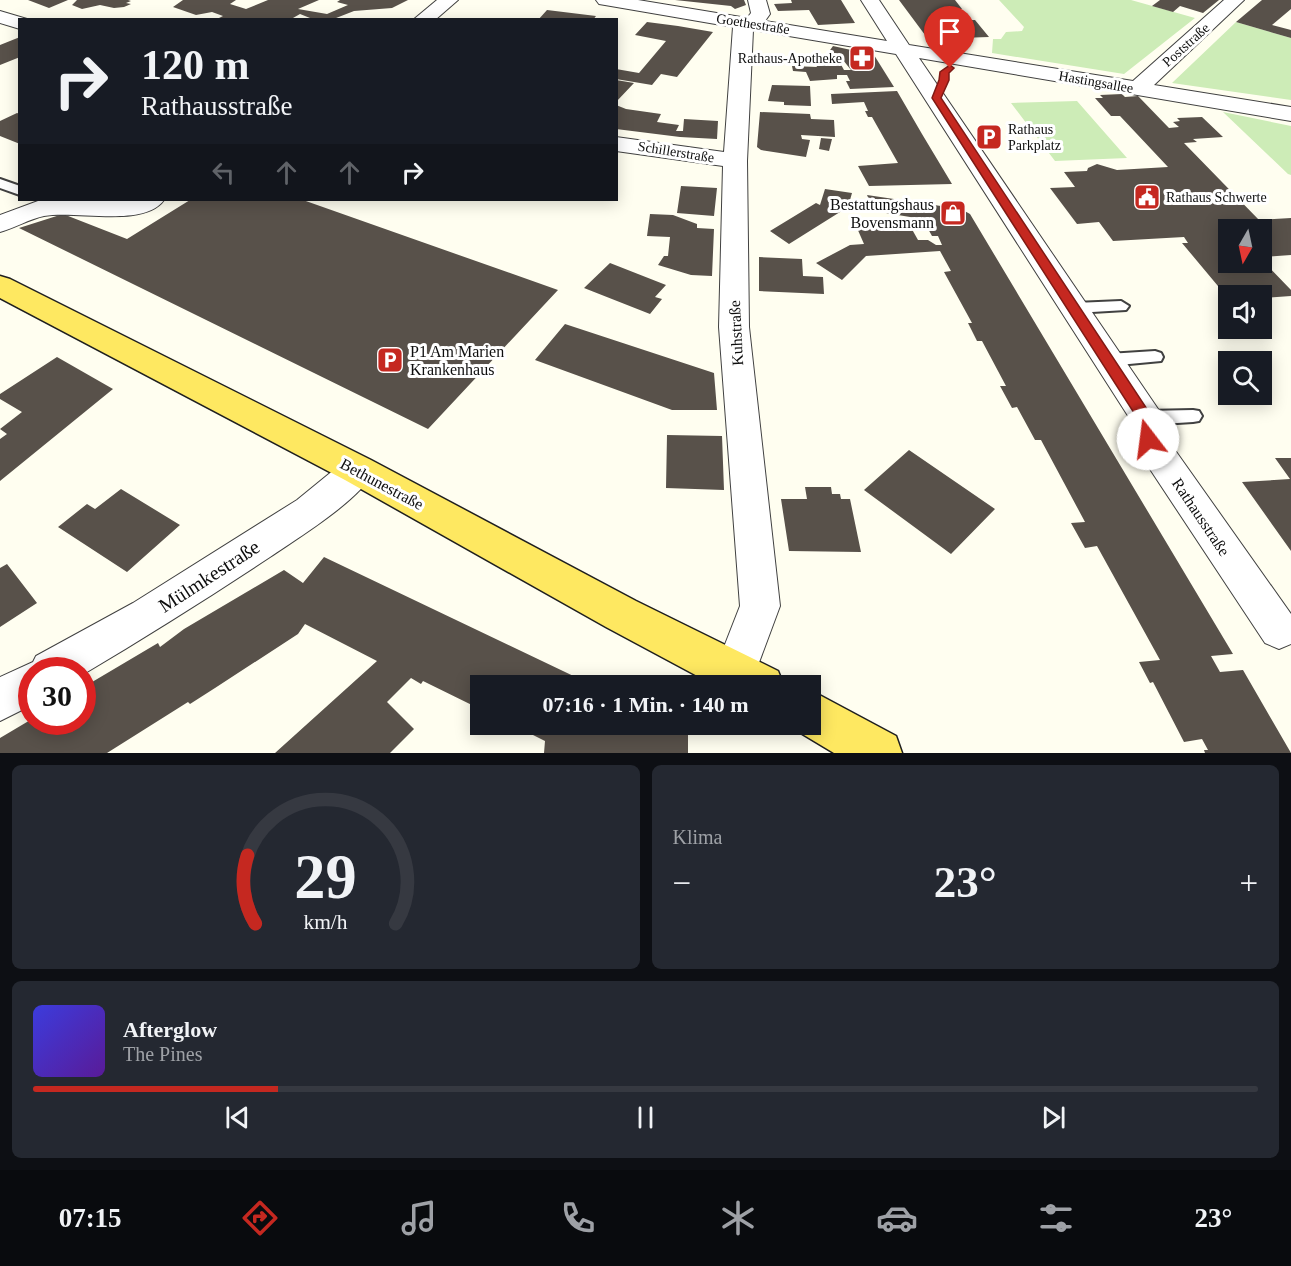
<!DOCTYPE html>
<html lang="de">
<meta charset="utf-8">
<style>
body{margin:0;font-family:"Times New Roman",serif;background:#242831;color:#f1f3f6;height:100vh;display:flex;flex-direction:column;font-size:22px;white-space:nowrap}
*{box-sizing:border-box;margin:0}
p{font-size:20px;color:#9ea1a6}
.icon{flex:none;width:33px;height:33px;fill:none;stroke:currentColor;stroke-width:2;stroke-linecap:round;stroke-linejoin:round}
.map{position:relative;height:753px;overflow:hidden}
.details{display:flex;flex-direction:column;gap:12px;padding:12px;background:#0d0f14;flex:1}
.details>*{flex:none}
.banner{position:absolute;left:18px;top:18px;width:600px;height:183px;border-radius:0px;box-shadow:0 3px 15px #0003;background:#171b24;color:#f1f3f6;overflow:hidden}
.needle{width:39px;rotate:189deg}
.controls{position:absolute;left:1218px;top:219px;display:grid;gap:12px}
.controls a{display:grid;place-items:center;width:54px;height:54px;border-radius:0px;background:#171b24;box-shadow:0 3px 15px #0003;font-size:30px}
.speed{position:absolute;left:18px;top:657px;display:flex;gap:12px;font-size:30px;font-weight:700;text-align:center}
.speed>*{display:grid;place-content:center;width:78px;height:78px;border-radius:50%;background:#171b24;box-shadow:0 3px 15px #0003;line-height:1}
.speed .limit{border:9px solid #d22;background:#fff;color:#111}
.pin{position:absolute;display:grid;place-items:center;width:51px;height:51px;color:#fff;margin:-62px -26px;border-radius:50% 50% 50% 0;rotate:-45deg;box-shadow:0 0 6px #0007}
.pin .icon{rotate:45deg}
.me{position:absolute;width:66px;margin:-33px;rotate:345deg;stroke-linejoin:round;filter:drop-shadow(0 0 4px #0008)}
.turn{display:flex;align-items:center;gap:21px;height:126px;padding:0 24px;font-size:27px}
.turn .icon{width:78px;height:78px;stroke-width:2.5}
.turn b{display:block;font-size:42px;line-height:51px}
.lanes{display:flex;align-items:center;height:57px;padding:0 24px;background:#0003;justify-content:center;gap:30px;direction:ltr}
.lanes .off{opacity:.35}
.big{font-size:45px;font-weight:700;line-height:1.1}
.details .widget{flex:1;display:flex;flex-direction:column;justify-content:center;gap:9px;min-width:0;padding:0 21px;border-radius:9px;background:#242831}
.details .dial{align-items:center;gap:0}
.dial svg{height:156px;overflow:visible;fill:none;stroke:#363941;stroke-width:7;stroke-linecap:round;text-anchor:middle}
.dial text{fill:#f1f3f6;stroke:none}
.song{display:flex;align-items:center;gap:18px}
.cover{width:72px;height:72px;border-radius:9px;background:linear-gradient(135deg,hsl(240 70% 55%),hsl(270 70% 35%))}
.played{height:6px;border-radius:3px;background:linear-gradient(90deg,#c52820 20%,#363941 20%)}
.keys{display:flex;justify-content:space-around;direction:ltr}
.heat{display:flex;justify-content:space-between;align-items:center;font-size:33px;direction:ltr}
.details .tiles{flex:1;display:grid;gap:12px;grid-template-columns:1fr 1fr}
.widget:last-child{grid-column:span 2}
.trip{position:absolute;left:470px;top:675px;width:351px;height:60px;border-radius:0px;background:#171b24;box-shadow:0 3px 15px #0003;font-weight:700;line-height:60px;text-align:center}
.tab-bar{display:flex;height:96px;justify-content:space-around;align-items:center;background:#090b0e;color:#9ea1a6}
.tab-bar .icon{width:42px;height:42px}
.tab-bar .on{color:#c52820}
.tab-bar b{font-size:27px;color:#f1f3f6}
.map>svg:first-child{display:block}
.green{fill:#cdecb7}
.building{fill:#58514a}
.lines{fill:none;stroke-linecap:round;stroke-linejoin:round}
.service-casing{stroke:#414141;stroke-width:4}
.minor-casing{stroke:#414141;stroke-width:2}
.primary-casing{stroke:#1f1f1f;stroke-width:3}
.service{fill:#fff;fill-rule:evenodd}
.minor{fill:#fff;fill-rule:evenodd}
.primary{fill:#fee861;fill-rule:evenodd}
.route{fill:#c52820;stroke:#801a15;stroke-width:1.5}
.labels{text-anchor:middle;dominant-baseline:central;stroke-width:6;stroke-linejoin:round;paint-order:stroke}
.far-street-label{font-size:14px;fill:#0e0e0e;stroke:#fff}
.far-poi-label{font-size:14px;fill:#0e0e0e;stroke:#fff;text-anchor:start}
.poi-label{font-size:16px;fill:#0e0e0e;stroke:#fff;text-anchor:end}
.street-label{font-size:16px;fill:#0e0e0e;stroke:#fff}
.near-street-label{font-size:20px;fill:#0e0e0e;stroke:#fff}
</style>
<div class="map">
<svg width="1291" height="753" viewBox="0 0 1291 753">
<rect width="100%" height="100%" fill="#fffef0"/>
<path class="green" d="M999 0H1131L1195 18 1124 74 992 53 993 39H1001L1006 32 1022 31 1024 27Z
M1236 22 1291 38V100L1172 83Z
M1077 101 1127 158 1055 161 1011 103Z
M1223 112 1291 126V175L1288 174Z"/>
<path class="building" d="M28 0H68L49 8Z
M77 0H128L131 1 126 3 131 4 124 7 114 8 100 5 82 9 72 5Z
M183 0H236L230 4 246 9 268 0H319L298 9 327 14 348 5 337 2 340 0H408L392 8 354 11 331 20H315L300 14 293 18 297 20H215L223 16 212 12 196 15 173 7Z
M675 0H744L746 5 735 9 731 6Z
M791 0H841L855 23 818 25 809 10 778 11 774 4 792 3Z
M899 0H955L962 9H952L956 13 946 16 950 21 975 20 989 37 928 39Z
M1160 0H1219L1203 13 1180 6 1173 12 1152 6Z
M1262 0H1291V9L1272 25 1291 30V38L1236 22Z
M547 10 596 16 593 20H538Z
M647 22 678 26 713 32 677 77 661 74 652 85 616 79V69L639 73 666 41 635 35Z
M20 37V57L0 65V45Z
M833 46 874 55 894 87 850 89 846 81H850L847 75H837V79L810 81 806 72 793 71 792 66 817 67 815 63 839 61 844 70H851L843 60 833 58 835 54 828 53Z
M616 80 634 83 616 102Z
M772 85 810 86 811 106 784 105V102L768 101Z
M897 91 922 134 952 184 869 186 858 166 898 163 872 117H868L865 111H868L864 102 832 104 831 94Z
M1122 94 1125 97 1138 96 1169 128 1179 127 1173 122 1180 121 1177 118 1202 117 1223 137 1193 139 1197 142 1184 143 1259 220 1291 218V255L1262 257V230H1228V262H1262V260L1291 290V296L1262 298V296H1228V298L1182 243H1188L1184 237 1113 241 1099 222 1077 224 1050 188 1075 187 1064 172 1087 171 1088 168 1097 164 1117 170 1168 167 1120 116H1111L1095 98H1103L1100 95Z
M616 105 626 109 661 114 657 122 679 125 676 131H683L684 119 718 121 717 139 680 137 616 129Z
M760 112 810 114 811 119 834 120 835 137 801 135 802 139 810 140 806 157 761 150 757 147Z
M17 113 20 114V144L0 136V121Z
M821 138 832 139 829 151 819 149Z
M681 186 717 188 714 216 677 213Z
M825 189 852 193 848 207 789 244 770 231 816 203 820 205Z
M867 195 961 209 970 214 1233 654 1211 656 1220 672 1243 670 1291 753H1205L1204 750H1208L1202 739 1184 742 1153 682 1150 683 1139 662 1160 660 1097 546 1085 548 1071 523 1085 522 1041 440H1035L1017 407 1012 408 1000 386H1006L982 341H977L968 323H972L944 272 951 271 940 251 866 256 842 280 816 263 850 245 864 244 857 228 909 224 918 240H928L936 245H942L938 236H932L927 227 928 220 874 211Z
M190 200H303L558 290 428 429 19 228 63 214 127 239Z
M650 214 673 215 697 224V228L714 229 712 276 691 275 658 265 664 256H668L670 237 647 236Z
M759 257 802 259 803 276 823 277 824 294 759 291Z
M610 263 666 285 655 297 662 299 650 314 584 288Z
M565 324 714 373 717 410H672L535 360Z
M57 357 113 389 0 481V439L7 434 0 429 22 412 0 399V394Z
M667 435 722 436 724 490 666 488Z
M909 450 995 509 951 554 864 490Z
M1275 458H1291V551L1242 482 1290 479Z
M805 487H831L832 494H840L841 499H850L861 552 789 551 781 499H807Z
M121 489 180 525 127 572 58 527 87 504 95 509Z
M324 557 586 682 587 677 605 686H480V709L423 681 421 684 411 678 387 702 414 729 390 753H275L377 661 305 624 298 634 215 688 190 704 188 702 107 753H0V738L32 719V722H82V688L158 643 160 647 184 629 284 570 303 583Z
M7 564 37 603 0 627V568Z
M511 724H677L688 730V753H544L545 741Z"/>
<g class="lines">
<defs>
<path id="service" d="M0 179 20 186V195L0 188Z
M1121 301 1129 306 1126 310 1075 313 1067 308 1075 303Z
M1155 351 1161 353 1163 357 1161 361 1108 366 1102 364 1100 360 1102 356 1108 354Z
M1193 410 1199 411 1202 416 1199 421 1193 422 1146 425 1140 423 1137 418 1140 413 1146 411Z"/>
<path id="minor" d="M437 0H458L435 20H413Z
M596 0H638L747 18 751 13 748 0H766L770 14 765 21 887 41 861 0H879L909 45 1133 81 1224 0H1244L1154 85 1291 107V121L919 58 1158 409 1162 418 1165 436 1291 614V644L1279 649 1265 643 1136 448 1131 439 1130 419 896 54 753 30 747 161 749 327 780 606 751 684H721L715 670 740 606 719 327 723 166 616 151V137L724 152 733 27 605 5 599 4Z
M0 11 27 19V20H20V29L0 23Z
M63 200H164C144 228 76 210 44 216 29 219 15 228 0 232V215L38 201Z
M358 456 370 460 375 470C359 501 299 537 270 557 208 598 146 637 82 675V670H32V705L0 721V677L33 662 36 656 133 603 297 500 346 460Z"/>
<path id="primary" d="M0 276 10 279 371 460 636 601 778 671 784 686H716L606 627 345 480 0 298Z
M810 690 896 736 902 753H834L794 729 792 724H810Z"/>
</defs>
<use href="#service" class="service-casing"/>
<use href="#minor" class="minor-casing"/>
<use href="#primary" class="primary-casing"/>
<use href="#service" class="service"/>
<use href="#minor" class="minor"/>
<use href="#primary" class="primary"/>
</g>
<path class="route" d="M950 65 954 68 949 73V80L941 98 1151 415 1156 439 1154 443H1143L1138 419 932 98 939 80 940 72Z"/>
<defs>
<symbol id="pharmacy-square" viewBox="-11 -11 22 22"><rect x="-9" y="-9" width="18" height="18" rx="4" fill="#c52820" stroke="#fff"/><path d="M-2-6h4v4h4v4h-4v4h-4v-4h-4v-4h4Z" fill="#fff"/></symbol>
<symbol id="parking-square" viewBox="-11 -11 22 22"><rect x="-9" y="-9" width="18" height="18" rx="4" fill="#c52820" stroke="#fff"/><path d="M-3.5-5.5H1a3.5 3.5 0 0 1 0 7H-1V5.5H-3.5ZM-1-3.4V-.6H.8a1.4 1.4 0 0 0 0-2.8Z" fill="#fff"/></symbol>
<symbol id="civic-square" viewBox="-11 -11 22 22"><rect x="-9" y="-9" width="18" height="18" rx="4" fill="#c52820" stroke="#fff"/><path d="M-.6-6.5H3V-4.5H.6V-3L4-1V1h2V6H-6V1h2V-1L-.6-3ZM-1.2 2.5V6h2.4V2.5Z" fill="#fff"/></symbol>
<symbol id="shop-square" viewBox="-11 -11 22 22"><rect x="-9" y="-9" width="18" height="18" rx="4" fill="#c52820" stroke="#fff"/><path d="M-5-2.5h2.3a2.7 3.5 0 0 1 5.4 0H5L5.5 6h-11ZM-1.5-2.5h3a1.5 2.3 0 0 0-3 0Z" fill="#fff"/></symbol>
</defs>
<g fill-rule="evenodd">
<use href="#pharmacy-square" x="847" y="43" width="30" height="30"/>
<use href="#parking-square" x="974" y="122" width="30" height="30"/>
<use href="#civic-square" x="1132" y="182" width="30" height="30"/>
<use href="#shop-square" x="938" y="198" width="30" height="30"/>
<use href="#parking-square" x="375" y="345" width="30" height="30"/>
</g>
<g class="labels">
<g class="far-street-label">
<text transform="translate(753 24) rotate(9)">Goethestraße</text>
<text transform="translate(1186 45) rotate(-42)">Poststraße</text>
<text transform="translate(1096 82) rotate(10)">Hastingsallee</text>
<text transform="translate(676 152) rotate(9)">Schillerstraße</text>
</g>
<g class="far-poi-label">
<text x="842" y="58" text-anchor="end">Rathaus-Apotheke</text>
<text x="1008" y="129">Rathaus<tspan x="1008" dy="16">Parkplatz</tspan></text>
<text x="1166" y="197">Rathaus Schwerte</text>
</g>
<g class="poi-label">
<text x="934" y="204">Bestattungshaus<tspan x="934" dy="18">Bovensmann</tspan></text>
<text x="410" y="351" text-anchor="start">P1 Am Marien<tspan x="410" dy="18">Krankenhaus</tspan></text>
</g>
<g class="street-label">
<text transform="translate(736 333) rotate(-93)">Kuhstraße</text>
<text transform="translate(382 484) rotate(28)">Bethunestraße</text>
<text transform="translate(1201 517) rotate(56)">Rathausstraße</text>
</g>
<g class="near-street-label">
<text transform="translate(209 576) rotate(-33)">Mülmkestraße</text>
</g>
</g>
</svg>
<div class="controls">
<a><svg class="needle" viewBox="-14 -14 28 28"><path d="M0-13l5 13h-10z" fill="#e53935"/><path d="M0 13l5-13h-10z" fill="#9ea1a6"/></svg></a>
<a><svg class="icon" aria-label="sound" viewBox="0 0 24 24"><path d="M4 9h4l5-4v14l-5-4H4zM17 9q2 3 0 6"/></svg></a>
<a><svg class="icon" aria-label="search" viewBox="0 0 24 24"><circle cx="10" cy="10" r="6"/><path d="M15 15l6 6"/></svg></a>
</div>
<div class="speed"><div class="limit">30</div></div>
<div class="pin" style="left:950px;top:68px;background:#d93025"><svg class="icon" aria-label="arrive" viewBox="0 0 24 24"><path d="M6 21V4h12l-3 4 3 4H6"/></svg></div>
<svg class="me" style="left:1148px;top:439px" viewBox="-20 -20 40 40"><circle r="19" fill="#fff"/><path d="M0-13L10 11 0 6-10 11z" fill="#c52820"/></svg>
<div class="trip">07:16 · 1 Min. · 140 m</div>
<div class="banner">
<div class="turn"><svg class="icon" aria-label="right" viewBox="0 0 24 24"><path d="M7 20v-9h11M14 6l5 5-5 5"/></svg><div><b>120 m</b>Rathausstraße</div></div>
<div class="lanes"><svg class="icon off" aria-label="left" viewBox="0 0 24 24"><path d="M17 20v-9H6M10 6l-5 5 5 5"/></svg><svg class="icon off" aria-label="ahead" viewBox="0 0 24 24"><path d="M12 20V5M6 11l6-6 6 6"/></svg><svg class="icon off" aria-label="ahead" viewBox="0 0 24 24"><path d="M12 20V5M6 11l6-6 6 6"/></svg><svg class="icon" aria-label="right" viewBox="0 0 24 24"><path d="M7 20v-9h11M14 6l5 5-5 5"/></svg></div>
</div>
</div>
<section class="details">
<div class="tiles">
<div class="widget dial"><svg viewBox="0 0 100 80">
<path d="M14 69A42 42 0 1 1 86 69"/>
<path d="M14 69A42 42 0 0 1 10 34" stroke="#c52820"/>
<text x="50" y="56" font-size="32" font-weight="700">29</text>
<text x="50" y="72" font-size="11">km/h</text>
</svg></div>
<div class="widget"><p>Klima</p>
<div class="heat"><a>−</a><b class="big">23°</b><a>+</a></div>
</div>
<div class="widget">
<div class="song"><i class="cover"></i><div><b>Afterglow</b><p>The Pines</p></div></div>
<div class="played"></div>
<div class="keys"><svg class="icon" aria-label="previous" viewBox="0 0 24 24"><path d="M18 5L8 12l10 7zM5 5v14"/></svg><svg class="icon" aria-label="pause" viewBox="0 0 24 24"><path d="M8 5v14M16 5v14"/></svg><svg class="icon" aria-label="next" viewBox="0 0 24 24"><path d="M6 5l10 7-10 7zM19 5v14"/></svg></div>
</div>
</div>
</section>
<nav class="tab-bar">
<b>07:15</b>
<svg class="icon on" aria-label="directions" viewBox="0 0 24 24"><path d="M12 3l9 9-9 9-9-9zM9 14v-3h6M13 9l2 2-2 2"/></svg>
<svg class="icon" aria-label="music" viewBox="0 0 24 24"><path d="M9 18V5l10-2v13"/><circle cx="6" cy="18" r="3"/><circle cx="16" cy="16" r="3"/></svg>
<svg class="icon" aria-label="phone" viewBox="0 0 24 24"><path d="M5 4h4l2 5-3 2q2 4 5 5l2-3 5 2v4C11 20 4 13 5 4z"/></svg>
<svg class="icon" aria-label="climate" viewBox="0 0 24 24"><path d="M12 3v18M4 7l16 10M4 17L20 7"/></svg>
<svg class="icon" aria-label="car" viewBox="0 0 24 24"><path d="M5 17H2v-5l4-1 3-4h7l3 4 3 1v5h-3M9 17h6M6 11h13"/><circle cx="7" cy="17" r="2"/><circle cx="17" cy="17" r="2"/></svg>
<svg class="icon" aria-label="filters" viewBox="0 0 24 24"><path d="M4 7h16M4 17h16"/><circle cx="9" cy="7" r="2"/><circle cx="15" cy="17" r="2"/></svg>
<b>23°</b>
</nav>
